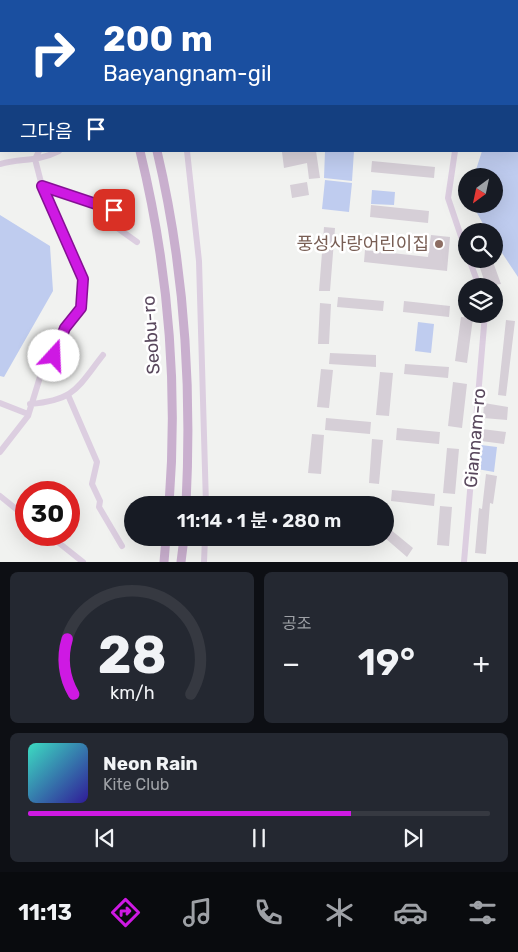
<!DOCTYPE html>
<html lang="ko">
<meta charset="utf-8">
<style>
body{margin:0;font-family:Rubik,"Noto Sans KR",sans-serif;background:#242831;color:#f1f3f6;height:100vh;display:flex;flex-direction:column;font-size:19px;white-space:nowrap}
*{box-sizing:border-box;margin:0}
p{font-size:16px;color:#9ea1a6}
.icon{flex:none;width:28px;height:28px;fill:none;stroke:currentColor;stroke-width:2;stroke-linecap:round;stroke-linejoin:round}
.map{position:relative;height:562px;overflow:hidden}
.drawer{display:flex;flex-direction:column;gap:10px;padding:10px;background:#0d0f14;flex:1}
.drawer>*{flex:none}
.top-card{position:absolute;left:0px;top:0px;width:519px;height:152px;box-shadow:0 5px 20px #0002;background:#1a4fa0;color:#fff;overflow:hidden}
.needle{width:32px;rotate:213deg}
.fabs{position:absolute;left:458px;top:168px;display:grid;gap:10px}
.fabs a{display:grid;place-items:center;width:45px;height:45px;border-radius:50%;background:#171b24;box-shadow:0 5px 20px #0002;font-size:25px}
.speed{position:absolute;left:15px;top:481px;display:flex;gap:10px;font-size:25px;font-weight:700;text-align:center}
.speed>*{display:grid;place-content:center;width:65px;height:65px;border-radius:50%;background:#171b24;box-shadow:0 5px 20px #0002;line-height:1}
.speed .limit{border:8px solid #d22;background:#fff;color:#111}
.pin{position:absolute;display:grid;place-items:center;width:42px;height:42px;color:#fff;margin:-21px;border-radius:10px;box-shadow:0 2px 8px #0006}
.me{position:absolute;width:55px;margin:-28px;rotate:20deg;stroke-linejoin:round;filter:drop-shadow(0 0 4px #0008)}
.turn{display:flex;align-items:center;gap:18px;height:105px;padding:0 20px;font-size:22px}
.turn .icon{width:65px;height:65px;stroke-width:2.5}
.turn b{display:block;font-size:35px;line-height:42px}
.then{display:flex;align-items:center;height:48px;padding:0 20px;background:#0003;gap:10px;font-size:19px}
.big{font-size:38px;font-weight:600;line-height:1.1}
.drawer .tile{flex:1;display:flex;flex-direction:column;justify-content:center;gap:8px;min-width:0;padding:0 18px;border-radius:8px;background:#242831}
.drawer .dial{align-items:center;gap:0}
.dial svg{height:130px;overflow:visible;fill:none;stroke:#363941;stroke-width:7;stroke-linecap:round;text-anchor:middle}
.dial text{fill:#f1f3f6;stroke:none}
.song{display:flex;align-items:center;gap:15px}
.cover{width:60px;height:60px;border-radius:8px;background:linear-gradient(135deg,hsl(170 70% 55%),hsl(250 70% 35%))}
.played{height:5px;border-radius:2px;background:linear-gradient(90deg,#ce19e3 70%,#363941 70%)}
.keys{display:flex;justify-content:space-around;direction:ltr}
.heat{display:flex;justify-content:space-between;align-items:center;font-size:28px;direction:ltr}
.drawer .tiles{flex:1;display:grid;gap:10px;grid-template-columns:1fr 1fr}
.tile:last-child{grid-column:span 2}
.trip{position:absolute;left:124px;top:496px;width:270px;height:50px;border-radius:25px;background:#171b24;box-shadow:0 5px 20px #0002;font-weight:600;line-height:50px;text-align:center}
.tabs{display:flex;height:80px;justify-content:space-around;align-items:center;background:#090b0e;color:#9ea1a6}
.tabs .icon{width:35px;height:35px}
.tabs .current{color:#ce19e3}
.tabs b{font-size:22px;color:#f1f3f6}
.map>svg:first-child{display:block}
.green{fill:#bfccef}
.building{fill:#d6cfd7}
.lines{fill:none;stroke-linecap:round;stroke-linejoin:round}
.minor{stroke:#dccee0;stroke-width:6}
.major{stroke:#c9afce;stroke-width:9}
.route-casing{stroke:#861094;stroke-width:12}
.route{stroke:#ce19e3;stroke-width:9}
.education-dot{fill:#8d6e63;stroke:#fff;stroke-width:2}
.labels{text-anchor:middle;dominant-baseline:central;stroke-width:5;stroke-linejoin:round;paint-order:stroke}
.education-label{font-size:18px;fill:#785e54;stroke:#fff;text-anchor:end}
.street-label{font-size:18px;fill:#59485d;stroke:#fff}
</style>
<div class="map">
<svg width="518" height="562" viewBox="0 0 518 562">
<rect width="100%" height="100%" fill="#f1f2f0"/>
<path class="green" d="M518 117V277L494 241V231H487L472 204H494V176H474L482 151H518Z
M325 151H354L352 181 324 178Z
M325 180 352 183 349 212 322 209Z
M372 190 395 192 394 205 371 204Z
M0 215 50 246 53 291 4 377 0 376Z
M418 322 434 324 431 353 415 351Z
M481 445 497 447 494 472 477 469Z"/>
<path class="building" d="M316 151 320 178 309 179 307 163 284 168 282 152Z
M372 161 435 167 434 178 371 172Z
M307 182 309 195 292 198 290 185Z
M371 205 429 211 428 223 370 217Z
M324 227 335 228 330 291H319Z
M431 235 450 237 447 271 364 262 365 250 428 257Z
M477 259H492L501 284 486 286Z
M338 297 384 301 383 311 337 307Z
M404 301 450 306 449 317 403 312Z
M320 303 331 304 329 344H318Z
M461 317 473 318 467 363 455 361Z
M506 320 515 321 506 396 498 395Z
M330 353 376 355V367L329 364Z
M405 364 449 367 448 378 404 374Z
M321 369 333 370 329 408 317 407Z
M380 372 393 373 389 416 376 415Z
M453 382 467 384 462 428 448 426Z
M484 403 508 407 507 420 483 418Z
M326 418 371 422 370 434 325 430Z
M397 428 440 432 439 444 396 440Z
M482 429 506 432 504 444 481 441Z
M312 434 324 435 321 474 308 473Z
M372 439 383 440 379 484 369 483Z
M447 448 459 449 455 494 443 493Z
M486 474 497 476 493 504 490 503 486 554 475 553 479 508 482 509Z
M392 490 435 494 434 506 391 501Z
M440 506 452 507 449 546 437 545Z
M385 525 413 548 407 557 385 538Z"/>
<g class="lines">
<path class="minor" d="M77 0V1
M130 0 131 1
M335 0 336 1
M0 130 1 126
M187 151 199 261 206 505
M455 151 448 198 466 251
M0 164C22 158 37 162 59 151
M42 186 114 209 116 227 137 242
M469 259 479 286
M68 395 97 462 92 484 100 501 99 507 122 546
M0 403 28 414
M30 404C75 400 77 388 103 355
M0 452 28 416 40 377 54 356 65 328 81 308 83 279 43 190 35 159 39 151
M0 496 26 517
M49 535 83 562
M204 562 205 538
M464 562 485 314"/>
<path class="major" d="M96 0V1
M113 0 114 1
M140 151C168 266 178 388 169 505
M157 151C185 269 192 385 186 505
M164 562 166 538
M181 562 184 538"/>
</g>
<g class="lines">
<defs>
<path id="route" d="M54 356 65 328 81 308 83 279 42 186 114 210"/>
</defs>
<use href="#route" class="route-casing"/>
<use href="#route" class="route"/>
</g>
<circle class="education-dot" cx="439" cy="244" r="5"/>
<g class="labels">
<g class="education-label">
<text x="429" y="244">풍성사랑어린이집</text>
</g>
<g class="street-label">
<text transform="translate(151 335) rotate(-94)">Seobu-ro</text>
<text transform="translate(475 438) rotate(-85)">Giannam-ro</text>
</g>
</g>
</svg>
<div class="fabs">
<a><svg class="needle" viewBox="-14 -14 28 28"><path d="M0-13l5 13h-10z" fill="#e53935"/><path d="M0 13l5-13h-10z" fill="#9ea1a6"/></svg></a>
<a><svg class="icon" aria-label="search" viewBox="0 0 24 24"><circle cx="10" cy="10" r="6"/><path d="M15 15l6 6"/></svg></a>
<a><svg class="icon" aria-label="layers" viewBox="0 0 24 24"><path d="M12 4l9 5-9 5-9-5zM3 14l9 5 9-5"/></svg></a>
</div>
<div class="speed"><div class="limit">30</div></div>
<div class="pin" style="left:114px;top:210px;background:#d93025"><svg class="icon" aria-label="arrive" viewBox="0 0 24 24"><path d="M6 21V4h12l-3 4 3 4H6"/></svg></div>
<svg class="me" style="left:54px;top:356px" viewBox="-20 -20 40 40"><circle r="19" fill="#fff"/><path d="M0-13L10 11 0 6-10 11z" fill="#ce19e3"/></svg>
<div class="trip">11:14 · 1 분 · 280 m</div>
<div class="top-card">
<div class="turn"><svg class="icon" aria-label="right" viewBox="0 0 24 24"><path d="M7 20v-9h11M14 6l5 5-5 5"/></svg><div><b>200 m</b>Baeyangnam-gil</div></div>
<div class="then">그다음<svg class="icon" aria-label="arrive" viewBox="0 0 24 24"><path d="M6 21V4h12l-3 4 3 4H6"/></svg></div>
</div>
</div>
<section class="drawer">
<div class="tiles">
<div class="tile dial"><svg viewBox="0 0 100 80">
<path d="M14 69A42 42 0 1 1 86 69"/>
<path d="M14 69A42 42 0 0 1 10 35" stroke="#ce19e3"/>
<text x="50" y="56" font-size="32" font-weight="700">28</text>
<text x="50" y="72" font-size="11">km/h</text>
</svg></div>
<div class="tile"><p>공조</p>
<div class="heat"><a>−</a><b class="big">19°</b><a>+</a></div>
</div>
<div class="tile">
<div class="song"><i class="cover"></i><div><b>Neon Rain</b><p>Kite Club</p></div></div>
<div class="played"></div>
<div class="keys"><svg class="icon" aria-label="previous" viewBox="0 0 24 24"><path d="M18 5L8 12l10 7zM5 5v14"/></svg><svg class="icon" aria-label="pause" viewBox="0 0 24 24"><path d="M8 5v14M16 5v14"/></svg><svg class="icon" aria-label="next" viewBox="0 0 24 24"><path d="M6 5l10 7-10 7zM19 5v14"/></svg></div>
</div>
</div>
</section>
<nav class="tabs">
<b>11:13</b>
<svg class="icon current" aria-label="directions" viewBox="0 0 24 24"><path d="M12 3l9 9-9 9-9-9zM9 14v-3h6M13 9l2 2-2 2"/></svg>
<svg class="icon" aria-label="music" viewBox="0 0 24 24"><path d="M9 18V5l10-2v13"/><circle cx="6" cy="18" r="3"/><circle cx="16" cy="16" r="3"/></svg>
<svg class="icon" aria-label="phone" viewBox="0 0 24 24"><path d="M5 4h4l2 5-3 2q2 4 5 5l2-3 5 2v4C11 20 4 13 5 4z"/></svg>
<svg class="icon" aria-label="climate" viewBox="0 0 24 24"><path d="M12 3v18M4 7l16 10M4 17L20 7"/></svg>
<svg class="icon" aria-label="car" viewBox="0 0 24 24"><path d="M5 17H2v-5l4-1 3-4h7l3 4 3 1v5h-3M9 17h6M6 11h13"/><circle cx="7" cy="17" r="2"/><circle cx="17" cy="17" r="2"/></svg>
<svg class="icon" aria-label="filters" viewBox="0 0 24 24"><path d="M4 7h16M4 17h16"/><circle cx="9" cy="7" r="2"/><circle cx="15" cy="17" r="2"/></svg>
</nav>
